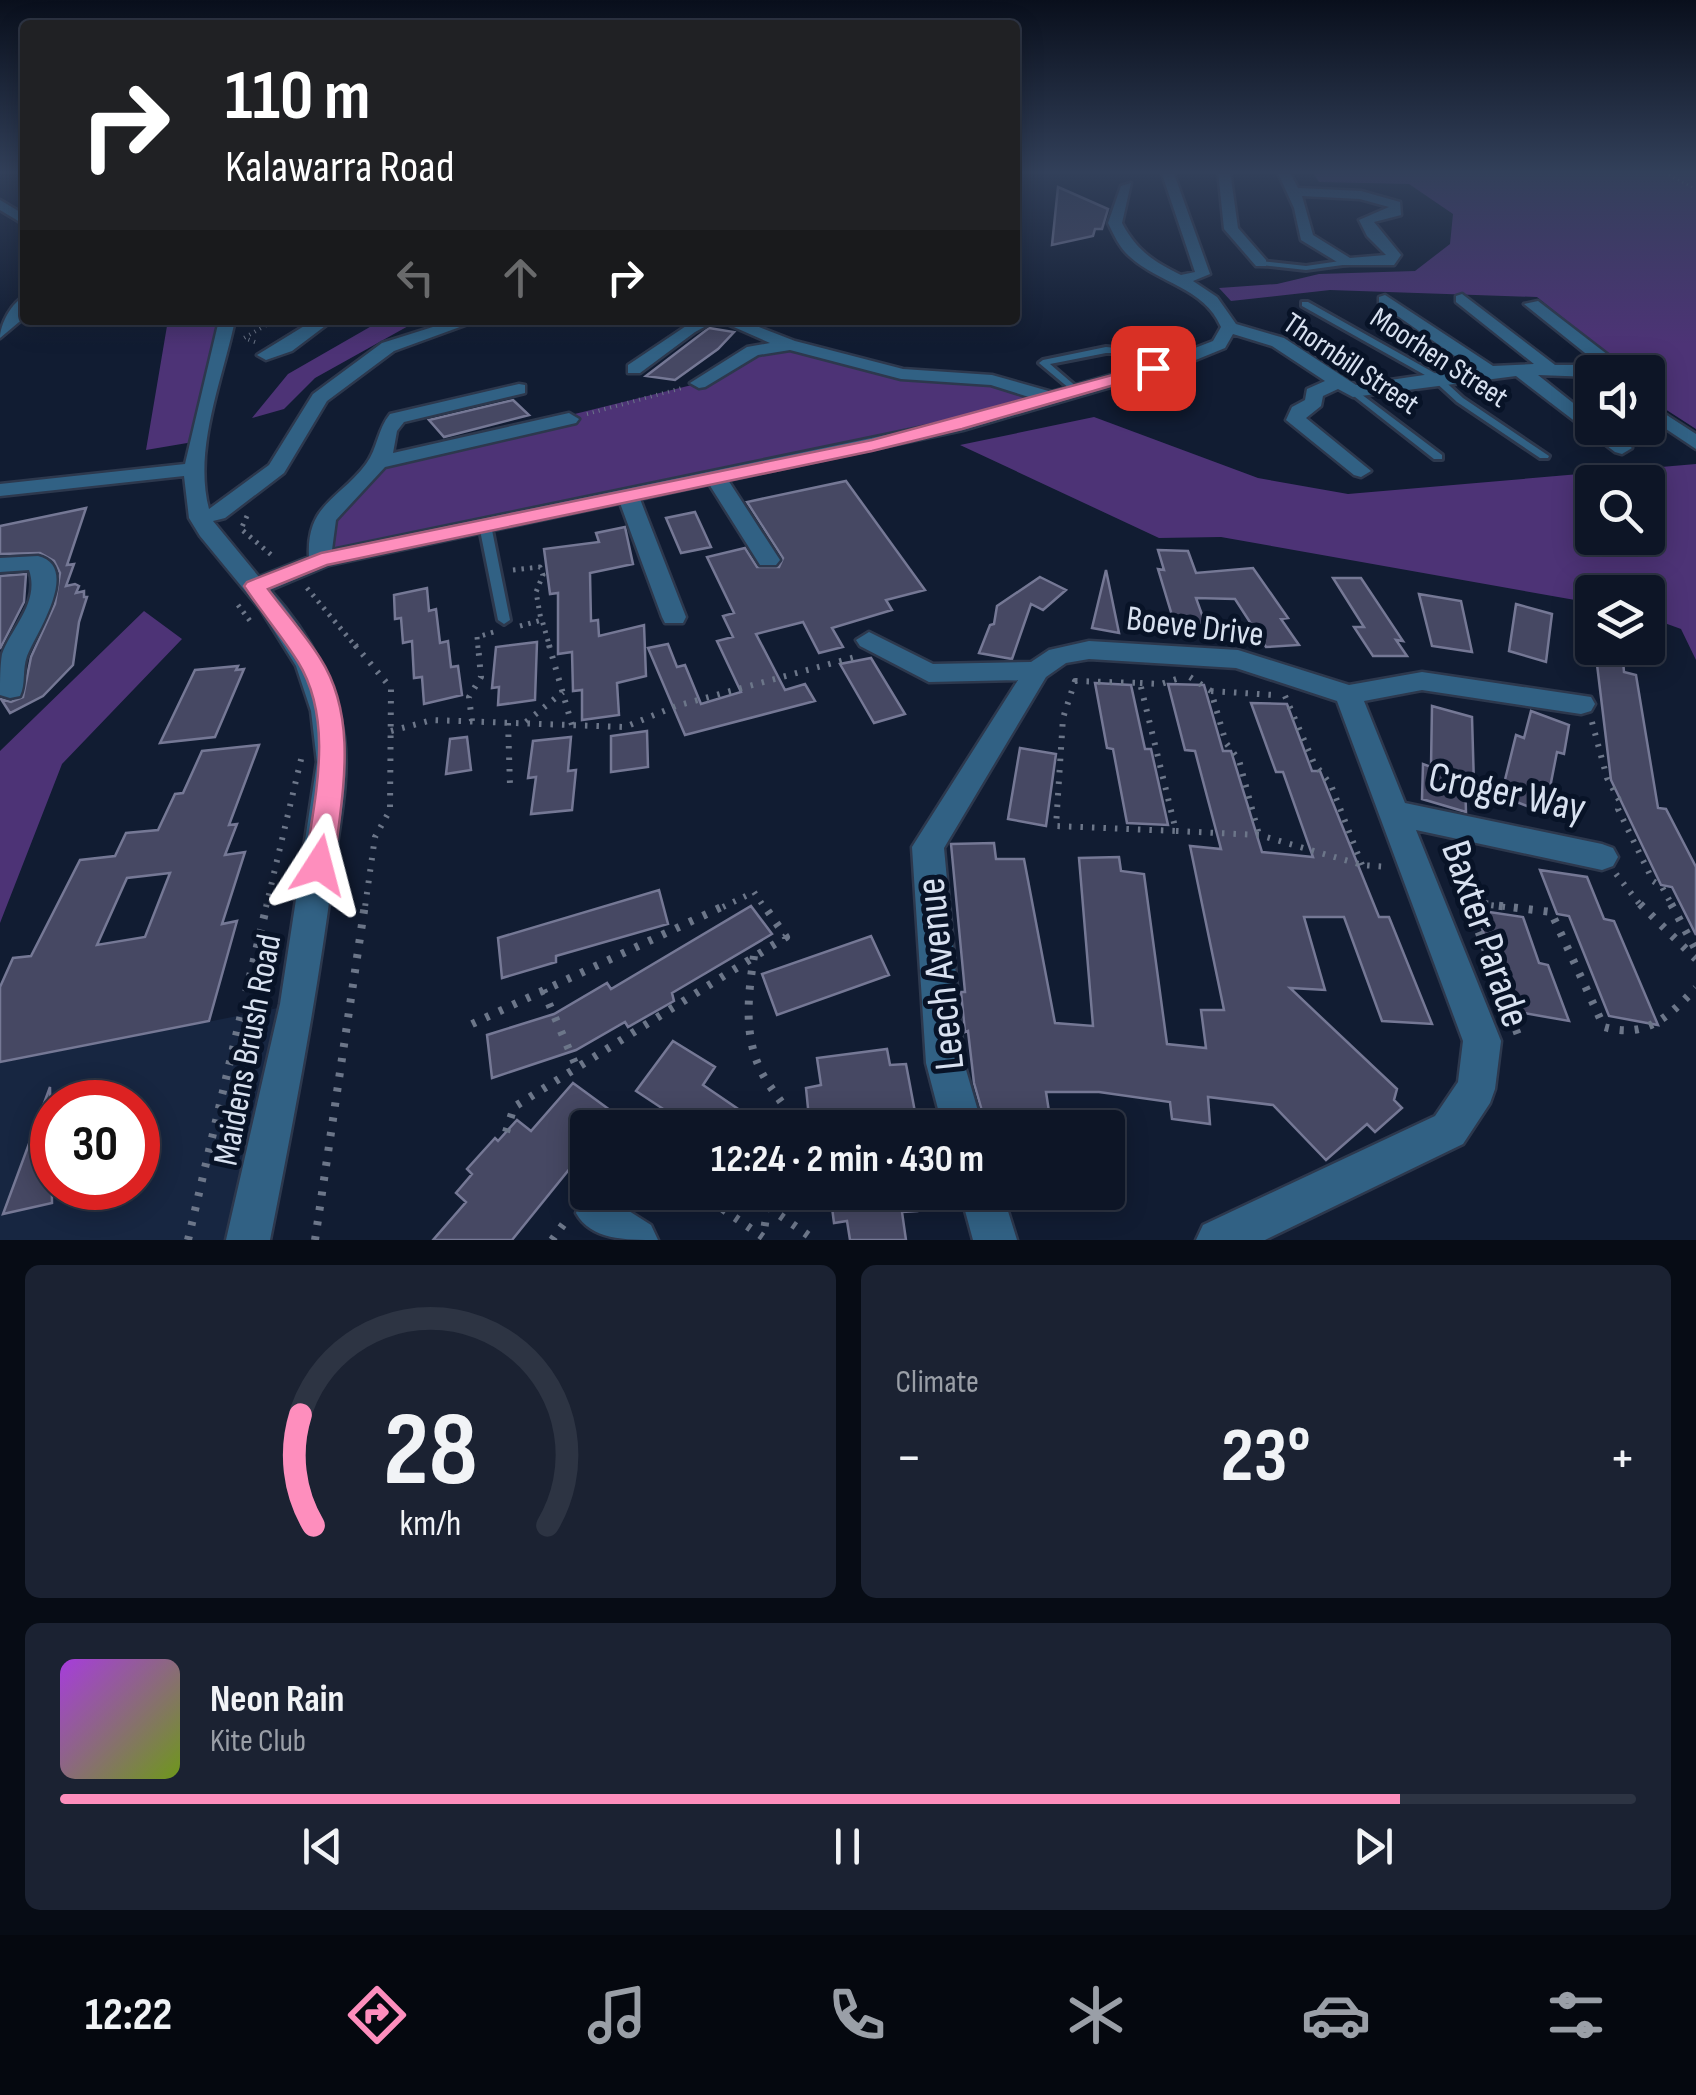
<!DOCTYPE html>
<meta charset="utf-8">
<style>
body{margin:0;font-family:"Sofia Sans Condensed",sans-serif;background:#1b2232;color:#f1f3f6;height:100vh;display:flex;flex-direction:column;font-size:38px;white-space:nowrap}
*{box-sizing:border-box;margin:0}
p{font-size:32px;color:#9a9fa7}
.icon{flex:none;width:55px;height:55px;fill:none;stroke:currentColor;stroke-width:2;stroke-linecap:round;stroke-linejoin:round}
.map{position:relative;height:1240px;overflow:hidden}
.sheet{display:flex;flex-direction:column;gap:25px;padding:25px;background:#070c15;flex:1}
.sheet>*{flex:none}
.hud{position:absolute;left:20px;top:20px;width:1000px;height:305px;border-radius:10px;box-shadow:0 5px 25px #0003,0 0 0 2px #2d3443;background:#202124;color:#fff;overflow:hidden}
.tools{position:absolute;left:1575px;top:355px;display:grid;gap:20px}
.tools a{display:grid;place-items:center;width:90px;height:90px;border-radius:10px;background:#0d1526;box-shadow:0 5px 25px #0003,0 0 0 2px #2d3443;font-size:50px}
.speed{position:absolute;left:30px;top:1080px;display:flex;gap:20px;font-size:50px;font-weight:700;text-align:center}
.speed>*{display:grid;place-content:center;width:130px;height:130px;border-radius:50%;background:#0d1526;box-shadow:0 5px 25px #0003,0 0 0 2px #2d3443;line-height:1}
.speed .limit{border:15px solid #d22;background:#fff;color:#111}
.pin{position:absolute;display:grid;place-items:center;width:85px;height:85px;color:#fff;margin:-42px;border-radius:20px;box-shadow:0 5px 15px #0006}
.me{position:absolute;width:110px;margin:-55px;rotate:9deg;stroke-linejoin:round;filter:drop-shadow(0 0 8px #0008)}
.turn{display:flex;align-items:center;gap:35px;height:210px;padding:0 40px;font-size:45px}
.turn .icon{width:130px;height:130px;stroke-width:2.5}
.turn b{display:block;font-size:70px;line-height:85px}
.lanes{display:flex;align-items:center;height:95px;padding:0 40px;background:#0003;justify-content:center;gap:50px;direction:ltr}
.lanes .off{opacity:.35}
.big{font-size:75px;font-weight:700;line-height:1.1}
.sheet .widget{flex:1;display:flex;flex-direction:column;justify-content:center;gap:15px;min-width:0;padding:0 35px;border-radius:15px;background:#1b2232}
.sheet .dial{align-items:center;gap:0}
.dial svg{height:260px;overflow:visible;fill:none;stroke:#2d3443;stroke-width:7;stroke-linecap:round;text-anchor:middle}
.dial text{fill:#f1f3f6;stroke:none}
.song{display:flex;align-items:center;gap:30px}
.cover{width:120px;height:120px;border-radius:15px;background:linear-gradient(135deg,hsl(280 70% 55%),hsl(80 70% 35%))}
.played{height:10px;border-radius:5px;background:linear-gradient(90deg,#fe8ebd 85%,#2d3443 85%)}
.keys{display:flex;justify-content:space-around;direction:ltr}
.heat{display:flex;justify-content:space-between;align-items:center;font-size:55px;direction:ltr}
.sheet .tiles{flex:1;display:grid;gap:25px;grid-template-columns:1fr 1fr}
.widget:last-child{grid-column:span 2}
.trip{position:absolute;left:570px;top:1110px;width:555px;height:100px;border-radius:10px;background:#0d1526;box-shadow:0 5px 25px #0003,0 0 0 2px #2d3443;font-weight:700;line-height:100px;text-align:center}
.menu{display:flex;height:160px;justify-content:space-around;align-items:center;background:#05080f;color:#9a9fa7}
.menu .icon{width:70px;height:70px}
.menu .current{color:#fe8ebd}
.menu b{font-size:45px;color:#f1f3f6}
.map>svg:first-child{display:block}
.built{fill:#172641;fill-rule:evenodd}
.forest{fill:#4d3376;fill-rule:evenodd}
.building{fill:#464863;stroke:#757895;stroke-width:2.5;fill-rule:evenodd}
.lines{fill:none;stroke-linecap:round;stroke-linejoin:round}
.lane-casing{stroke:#2d384d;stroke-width:6}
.street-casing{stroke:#2d384d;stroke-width:5}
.path-far4{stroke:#6c7689;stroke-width:2.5;stroke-dasharray:1 4;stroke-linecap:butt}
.path-far3{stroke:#6c7689;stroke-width:4;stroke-dasharray:1 5;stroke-linecap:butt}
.path-far2{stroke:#6c7689;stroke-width:5;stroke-dasharray:2.5 6;stroke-linecap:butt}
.path-far1{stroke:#6c7689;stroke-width:6;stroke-dasharray:2.5 9;stroke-linecap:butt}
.path{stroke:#6c7689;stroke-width:8;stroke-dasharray:4 11;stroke-linecap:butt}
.lane{fill:#316184;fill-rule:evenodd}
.street{fill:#316184;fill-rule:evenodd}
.route{fill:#fe8ebd;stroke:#a55c7b;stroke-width:2.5}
.labels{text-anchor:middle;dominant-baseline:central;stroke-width:10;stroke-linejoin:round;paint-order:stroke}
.far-street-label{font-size:30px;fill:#d8e1f0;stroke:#081327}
.street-label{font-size:35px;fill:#d8e1f0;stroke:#081327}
.near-street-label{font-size:42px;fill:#d8e1f0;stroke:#081327}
</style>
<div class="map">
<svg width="1696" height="1240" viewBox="0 0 1696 1240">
<rect width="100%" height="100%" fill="#111c32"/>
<path class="built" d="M298 1004 248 1240H0V1063ZM52 1102H138V1188H52Z"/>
<path class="forest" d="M1312 171H1696V429L1648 398V372H1624L1625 368 1537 297 1330 290 1231 301 1219 288 1277 284 1319 274 1415 271 1450 244 1453 214 1409 184 1319 182Z
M168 320H225L199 441 146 450Z
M382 320H419L315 378 284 409 252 418 288 374Z
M772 346C866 364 959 375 1052 398L956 426 321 560 319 533 381 462 704 382Z
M1094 417 1258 478 1348 494 1696 464V660L1681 629 1648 617V592H1592V603L1221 537 1159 538 960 445ZM1648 482V538H1592V482Z
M144 611 182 639 62 764 0 923V751Z"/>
<path class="building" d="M1058 187 1108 209 1102 229H1095L1093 236 1052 245Z
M709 328 734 332 718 349 675 380 646 376Z
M513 400 529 415 444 437 429 420Z
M846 481 925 590 886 600 892 610 832 628 843 647 819 653 803 622 756 634 785 690 805 684 815 701 685 735 648 648 668 644 677 667 685 665 701 704 741 692 717 641 733 637 723 616 734 613 707 557 745 548 757 567H779L783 558 747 502Z
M86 508 67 565 74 564 66 586 75 584 79 586 76 593 84 591V597H87L79 622 73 665 43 696 10 713 1 699 11 702 23 697 31 657 55 604 60 573 54 561 40 553 0 554V526Z
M695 512 711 547 681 553 666 518Z
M625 527 633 564 590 573 591 621 598 620 599 636 644 625 646 676 617 683 619 715 582 720V690L573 691 572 652 558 654V593L550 594 544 549 599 542 596 533Z
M1158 550 1188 551 1196 573 1253 568 1288 618 1281 619 1299 645 1266 647 1235 599 1196 598 1205 623 1174 622 1158 569 1164 570Z
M1106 570 1119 633 1092 628Z
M26 574 24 602 0 649V576Z
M1040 577 1066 590 1043 610 1031 604 1012 659 979 653 990 625 994 624 997 606Z
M1333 578H1361L1403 641 1396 640 1407 656H1373L1354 627H1364Z
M427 588 429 611 436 609 440 643 448 641 451 667 458 666 462 695 424 704 422 677 414 678 412 641 403 643 401 618 395 619 394 595Z
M1419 594 1461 601 1472 652 1432 646Z
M1516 604 1552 614 1546 662 1509 651Z
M537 642 535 700 498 705 499 687 492 688 496 647Z
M1595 648H1622L1624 672 1636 675 1658 808 1666 809 1696 867V935L1672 887 1661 885 1611 780Z
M871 658 905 714 874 723 840 664Z
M238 666 236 670 244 669 215 737 160 743 195 670Z
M1095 683 1131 685 1145 749H1151L1168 825 1127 823 1113 749 1107 748Z
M1168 684 1204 685 1223 751H1231L1262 852 1313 857 1283 772H1276L1251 703 1287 704 1312 771H1320L1379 917H1389L1432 1024 1382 1021 1344 917H1304L1325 990 1290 988 1397 1089 1394 1100 1402 1108 1375 1132 1367 1124 1326 1160 1273 1105 1208 1097 1210 1124 1172 1119 1170 1102 1099 1092H1046L1050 1118H1033L1034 1125H995L994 1118H984L974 1083 968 1031 965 1032 961 992H965L951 844 994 843 996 859H1024L1055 1023 1093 1026 1079 858 1119 857 1121 871 1144 874 1167 1044 1206 1048 1201 1010H1224L1190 846 1221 849 1195 751 1185 750Z
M1432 706 1472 717 1474 785 1465 781 1466 812 1422 799 1423 764 1431 767Z
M1531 711 1569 725 1564 754 1557 752 1545 813 1501 796 1516 735 1524 738Z
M647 731 648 767 611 772V736Z
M467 737 471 770 446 774 450 739Z
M571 737 568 771 576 770 572 810 531 814 536 777 528 778 533 741Z
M259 745 229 825 237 824 225 855 245 852 222 924 237 921 209 1021 0 1062V987L13 958 31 956 80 860 115 856 126 833 158 830 175 794 183 793 202 751ZM170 873 145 937 97 945 127 878Z
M1020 748 1056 754 1046 826 1008 819Z
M1540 870 1587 877 1604 919 1614 921 1658 1025 1609 1016 1569 916 1557 914Z
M659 890 668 924 556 956V962L502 978 498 938Z
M751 906 772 934 672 993 674 1001 628 1027 625 1022 576 1050 492 1078 487 1035 554 1014 607 983 611 989Z
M1476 910 1523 917 1539 963 1548 965 1569 1021 1518 1012 1501 961 1492 959Z
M871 936 889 975 777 1015 762 974Z
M673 1041 715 1067 703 1085 766 1128H692L636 1091Z
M887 1049 890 1065 906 1064 918 1128H810L806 1088 821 1085 817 1058Z
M573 1083 614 1113 602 1128H588V1146L512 1240H433L466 1202 456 1193 472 1174 467 1169 495 1138 498 1141 517 1120 531 1131Z
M50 1087 52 1203 3 1214Z
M830 1192H913L917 1211 902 1212 906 1240H850L847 1221 834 1223Z"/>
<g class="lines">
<defs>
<path id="lane" d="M1347 260 1351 262 1350 264 1306 270 1261 265 1257 263 1261 261 1306 266Z
M1302 302H1308L1438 375 1463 398 1549 456 1548 458H1540L1457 402 1432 379 1302 306Z
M1106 347 1126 349 1157 369 1150 371 1121 353H1106L1050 364 1079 389V393L1076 394 1039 363 1043 360Z
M1353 388 1442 455V459H1434L1350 393V389Z
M485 522 491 525 510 620 504 624 498 620 479 525Z"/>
<path id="street" d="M1161 171H1173L1210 274 1193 281 1217 297 1236 324 1284 338 1356 385 1472 368 1379 303V297L1385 295 1493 366 1534 364 1456 302V296L1462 294 1555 365H1600L1524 304 1538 301 1621 365 1612 372H1592V377L1538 375 1592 418V428H1605L1632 448 1622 454 1615 452 1516 376 1353 397 1338 389 1323 396 1321 406 1306 418 1371 471 1361 477 1354 475 1286 420 1292 407 1305 400 1307 389 1325 381 1272 346 1233 334 1225 348 1176 368 963 430 728 480 780 560 776 565H760L709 484 640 499 686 617 683 623H665L662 617 620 503 329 565 270 590C307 631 336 681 344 737 350 781 338 829 333 873 317 997 294 1118 270 1240H226L280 1004 317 762 311 711 296 666 261 610 200 536 189 518 184 476 0 496V484L185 464 219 320H235C223 378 193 449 209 509L269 465 313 394 382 343 455 320H479L394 351 327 401 284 473 225 518 213 521 259 577 309 557C306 504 340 499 366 464 378 448 377 430 390 414L519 384 525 385V393L404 422 397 431 393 453 569 413 579 419 576 423 385 467 336 520 332 550 953 421 1032 398 991 385 901 379 790 350 758 355 705 387 699 388 690 383 747 347 770 343 718 320H741L795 341 903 369 992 375 1052 392 1164 360 1213 341 1221 327C1204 287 1159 284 1129 256 1119 247 1114 235 1108 223L1121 186 1131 183 1122 223C1136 250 1154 262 1181 275L1195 272Z
M1218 171H1230L1238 228 1266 260V266H1256L1224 229Z
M1277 171H1289L1298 188 1361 191 1400 202 1401 215 1374 222 1401 255 1394 265H1342L1301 240 1294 208ZM1302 196 1360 199 1389 207 1359 220 1367 236 1386 255 1350 258 1313 235Z
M0 200 25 215V225L0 210Z
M25 296V317L0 338C0 324 12 302 25 296Z
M314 320H333L292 351 266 360 257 355Z
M695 320H717L695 332 640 373H628V365Z
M1648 403 1696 434V449L1648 417Z
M38 556C82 567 35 635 27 656 22 670 26 684 20 696L10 698 0 695C0 682 0 666 2 654 12 627 40 602 29 570L0 572V558Z
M869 632 933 664 1031 662 1049 650 1089 641 1238 650 1349 685 1422 672 1591 697 1595 704 1591 711 1581 714 1422 690 1364 701 1405 803 1602 844 1613 848 1618 857 1613 866 1602 870 1416 830 1501 1041 1495 1089 1490 1103 1463 1144 1265 1240H1196L1203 1225 1435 1116 1458 1082 1463 1041 1337 701 1236 668 1089 659 1066 663 1046 677 944 848 964 1063 983 1128H943L926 1063 912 847 1018 680 929 682 860 646 856 640Z
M599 1192 651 1225 658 1240C625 1240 591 1240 576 1213L582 1198Z
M960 1192H1002L1017 1240H973Z"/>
</defs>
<use href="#lane" class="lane-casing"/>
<use href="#street" class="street-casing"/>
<path class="path-far4" d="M1660 171 1696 189"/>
<path class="path-far3" d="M255 342 244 338 275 320
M587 414 682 388"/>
<path class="path-far2" d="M247 516 241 529 275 558
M513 570 540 567 543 575 536 592 541 620
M307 588 357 648
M238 605 253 625
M520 626 542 620 550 648
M478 648 477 637 494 632"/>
<path class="path-far1" d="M355 645 391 688 390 810 375 837 365 907
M549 645 572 725
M1190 677 1211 691 1226 743 1239 760 1259 835
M1075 681 1140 683 1176 831 1056 826 1063 718Z
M1140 683 1161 684 1180 678
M1211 691 1274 695
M1285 696 1314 763 1331 785 1362 865
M472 721 469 697 481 677 478 645
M526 722 563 692
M1592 722 1607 778 1619 800 1618 809 1653 881 1662 887 1673 907
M508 723 510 785
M391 731 432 720 625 727 676 706 855 657
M1176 831 1259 835 1362 865 1388 867
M1616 874 1642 907
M1457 901 1505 907
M1467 902 1469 907
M266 907 303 751
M723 907 754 892 764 907"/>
<path class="path" d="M1468 904 1521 1043
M1484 904 1551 912 1604 1027C1646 1039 1668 1017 1696 988
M1640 904 1696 959
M1671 904 1696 950
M754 956C748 995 743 1036 762 1073 772 1092 788 1107 795 1128
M543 990 577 1068
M472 1024 728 904
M506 1132 514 1107 786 937 763 904
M698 1192 763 1237 770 1192
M768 1207 815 1240
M188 1240 267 904
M315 1240 365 904
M552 1240 568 1218"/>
<use href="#lane" class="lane"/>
<use href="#street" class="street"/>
</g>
<linearGradient id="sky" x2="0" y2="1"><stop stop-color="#090f1c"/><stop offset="0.5" stop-color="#32405a"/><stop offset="1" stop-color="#32405a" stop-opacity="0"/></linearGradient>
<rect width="1696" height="345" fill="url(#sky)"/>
<path class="route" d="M1153 364 1161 368 1159 372 962 429 872 451 327 565 268 589C285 612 305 634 320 658 360 720 341 798 334 865L330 874 319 877 309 874 305 865C314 800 335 722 298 662 282 636 261 612 244 586L247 582 321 553 872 440Z"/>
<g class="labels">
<g class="far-street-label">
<text transform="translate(1439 358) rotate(33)">Moorhen Street</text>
<text transform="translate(1351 364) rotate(34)">Thornbill Street</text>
</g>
<g class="street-label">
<text transform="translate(1195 627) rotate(7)">Boeve Drive</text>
<text transform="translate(248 1050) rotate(-79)">Maidens Brush Road</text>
</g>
<g class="near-street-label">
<text transform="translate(1507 793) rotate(12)">Croger Way</text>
<text transform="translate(1485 934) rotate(71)">Baxter Parade</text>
<text transform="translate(941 974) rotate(-96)">Leech Avenue</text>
</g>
</g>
</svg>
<div class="tools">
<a><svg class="icon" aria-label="sound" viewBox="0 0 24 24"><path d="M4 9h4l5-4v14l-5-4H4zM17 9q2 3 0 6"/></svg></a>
<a><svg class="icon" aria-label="search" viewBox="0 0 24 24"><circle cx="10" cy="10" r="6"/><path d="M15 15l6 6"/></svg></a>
<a><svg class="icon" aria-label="layers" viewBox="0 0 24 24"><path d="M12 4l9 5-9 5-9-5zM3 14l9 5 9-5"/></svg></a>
</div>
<div class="speed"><div class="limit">30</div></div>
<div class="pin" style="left:1153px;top:368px;background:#d93025"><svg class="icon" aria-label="arrive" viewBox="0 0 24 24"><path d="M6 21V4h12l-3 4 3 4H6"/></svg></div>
<svg class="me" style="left:319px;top:865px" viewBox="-20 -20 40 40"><path d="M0-17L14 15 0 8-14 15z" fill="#fe8ebd" stroke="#fff" stroke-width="4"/></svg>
<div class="trip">12:24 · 2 min · 430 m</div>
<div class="hud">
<div class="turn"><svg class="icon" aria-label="right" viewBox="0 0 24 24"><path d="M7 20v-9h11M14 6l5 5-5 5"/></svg><div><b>110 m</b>Kalawarra Road</div></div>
<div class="lanes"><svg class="icon off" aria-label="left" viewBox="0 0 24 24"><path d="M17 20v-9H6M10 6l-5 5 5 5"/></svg><svg class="icon off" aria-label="ahead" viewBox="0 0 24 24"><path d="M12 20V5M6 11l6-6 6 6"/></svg><svg class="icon" aria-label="right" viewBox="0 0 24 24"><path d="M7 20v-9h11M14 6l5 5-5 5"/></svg></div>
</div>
</div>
<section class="sheet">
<div class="tiles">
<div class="widget dial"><svg viewBox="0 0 100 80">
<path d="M14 69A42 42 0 1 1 86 69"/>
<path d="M14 69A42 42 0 0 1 10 35" stroke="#fe8ebd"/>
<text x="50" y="56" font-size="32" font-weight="700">28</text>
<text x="50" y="72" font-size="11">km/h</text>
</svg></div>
<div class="widget"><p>Climate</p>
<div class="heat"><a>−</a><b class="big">23°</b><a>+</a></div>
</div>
<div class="widget">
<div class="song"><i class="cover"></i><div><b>Neon Rain</b><p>Kite Club</p></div></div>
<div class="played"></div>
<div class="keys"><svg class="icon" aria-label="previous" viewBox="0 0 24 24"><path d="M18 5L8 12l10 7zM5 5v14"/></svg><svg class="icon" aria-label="pause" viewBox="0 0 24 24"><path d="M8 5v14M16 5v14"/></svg><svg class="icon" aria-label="next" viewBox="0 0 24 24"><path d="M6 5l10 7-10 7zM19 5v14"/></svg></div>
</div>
</div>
</section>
<nav class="menu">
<b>12:22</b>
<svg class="icon current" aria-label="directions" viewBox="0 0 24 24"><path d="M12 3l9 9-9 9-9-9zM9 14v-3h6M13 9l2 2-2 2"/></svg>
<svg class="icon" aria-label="music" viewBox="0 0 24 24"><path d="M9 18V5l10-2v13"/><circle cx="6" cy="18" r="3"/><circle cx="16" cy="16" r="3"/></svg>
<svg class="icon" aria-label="phone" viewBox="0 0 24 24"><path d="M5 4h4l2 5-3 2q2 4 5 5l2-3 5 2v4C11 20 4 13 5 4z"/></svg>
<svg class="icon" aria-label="climate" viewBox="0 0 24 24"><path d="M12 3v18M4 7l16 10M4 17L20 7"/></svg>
<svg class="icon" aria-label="car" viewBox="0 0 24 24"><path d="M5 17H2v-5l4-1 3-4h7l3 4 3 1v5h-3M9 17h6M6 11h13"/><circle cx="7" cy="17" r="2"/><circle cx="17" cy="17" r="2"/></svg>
<svg class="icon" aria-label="filters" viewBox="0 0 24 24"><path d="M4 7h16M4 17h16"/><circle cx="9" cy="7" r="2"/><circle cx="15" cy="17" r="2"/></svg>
</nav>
